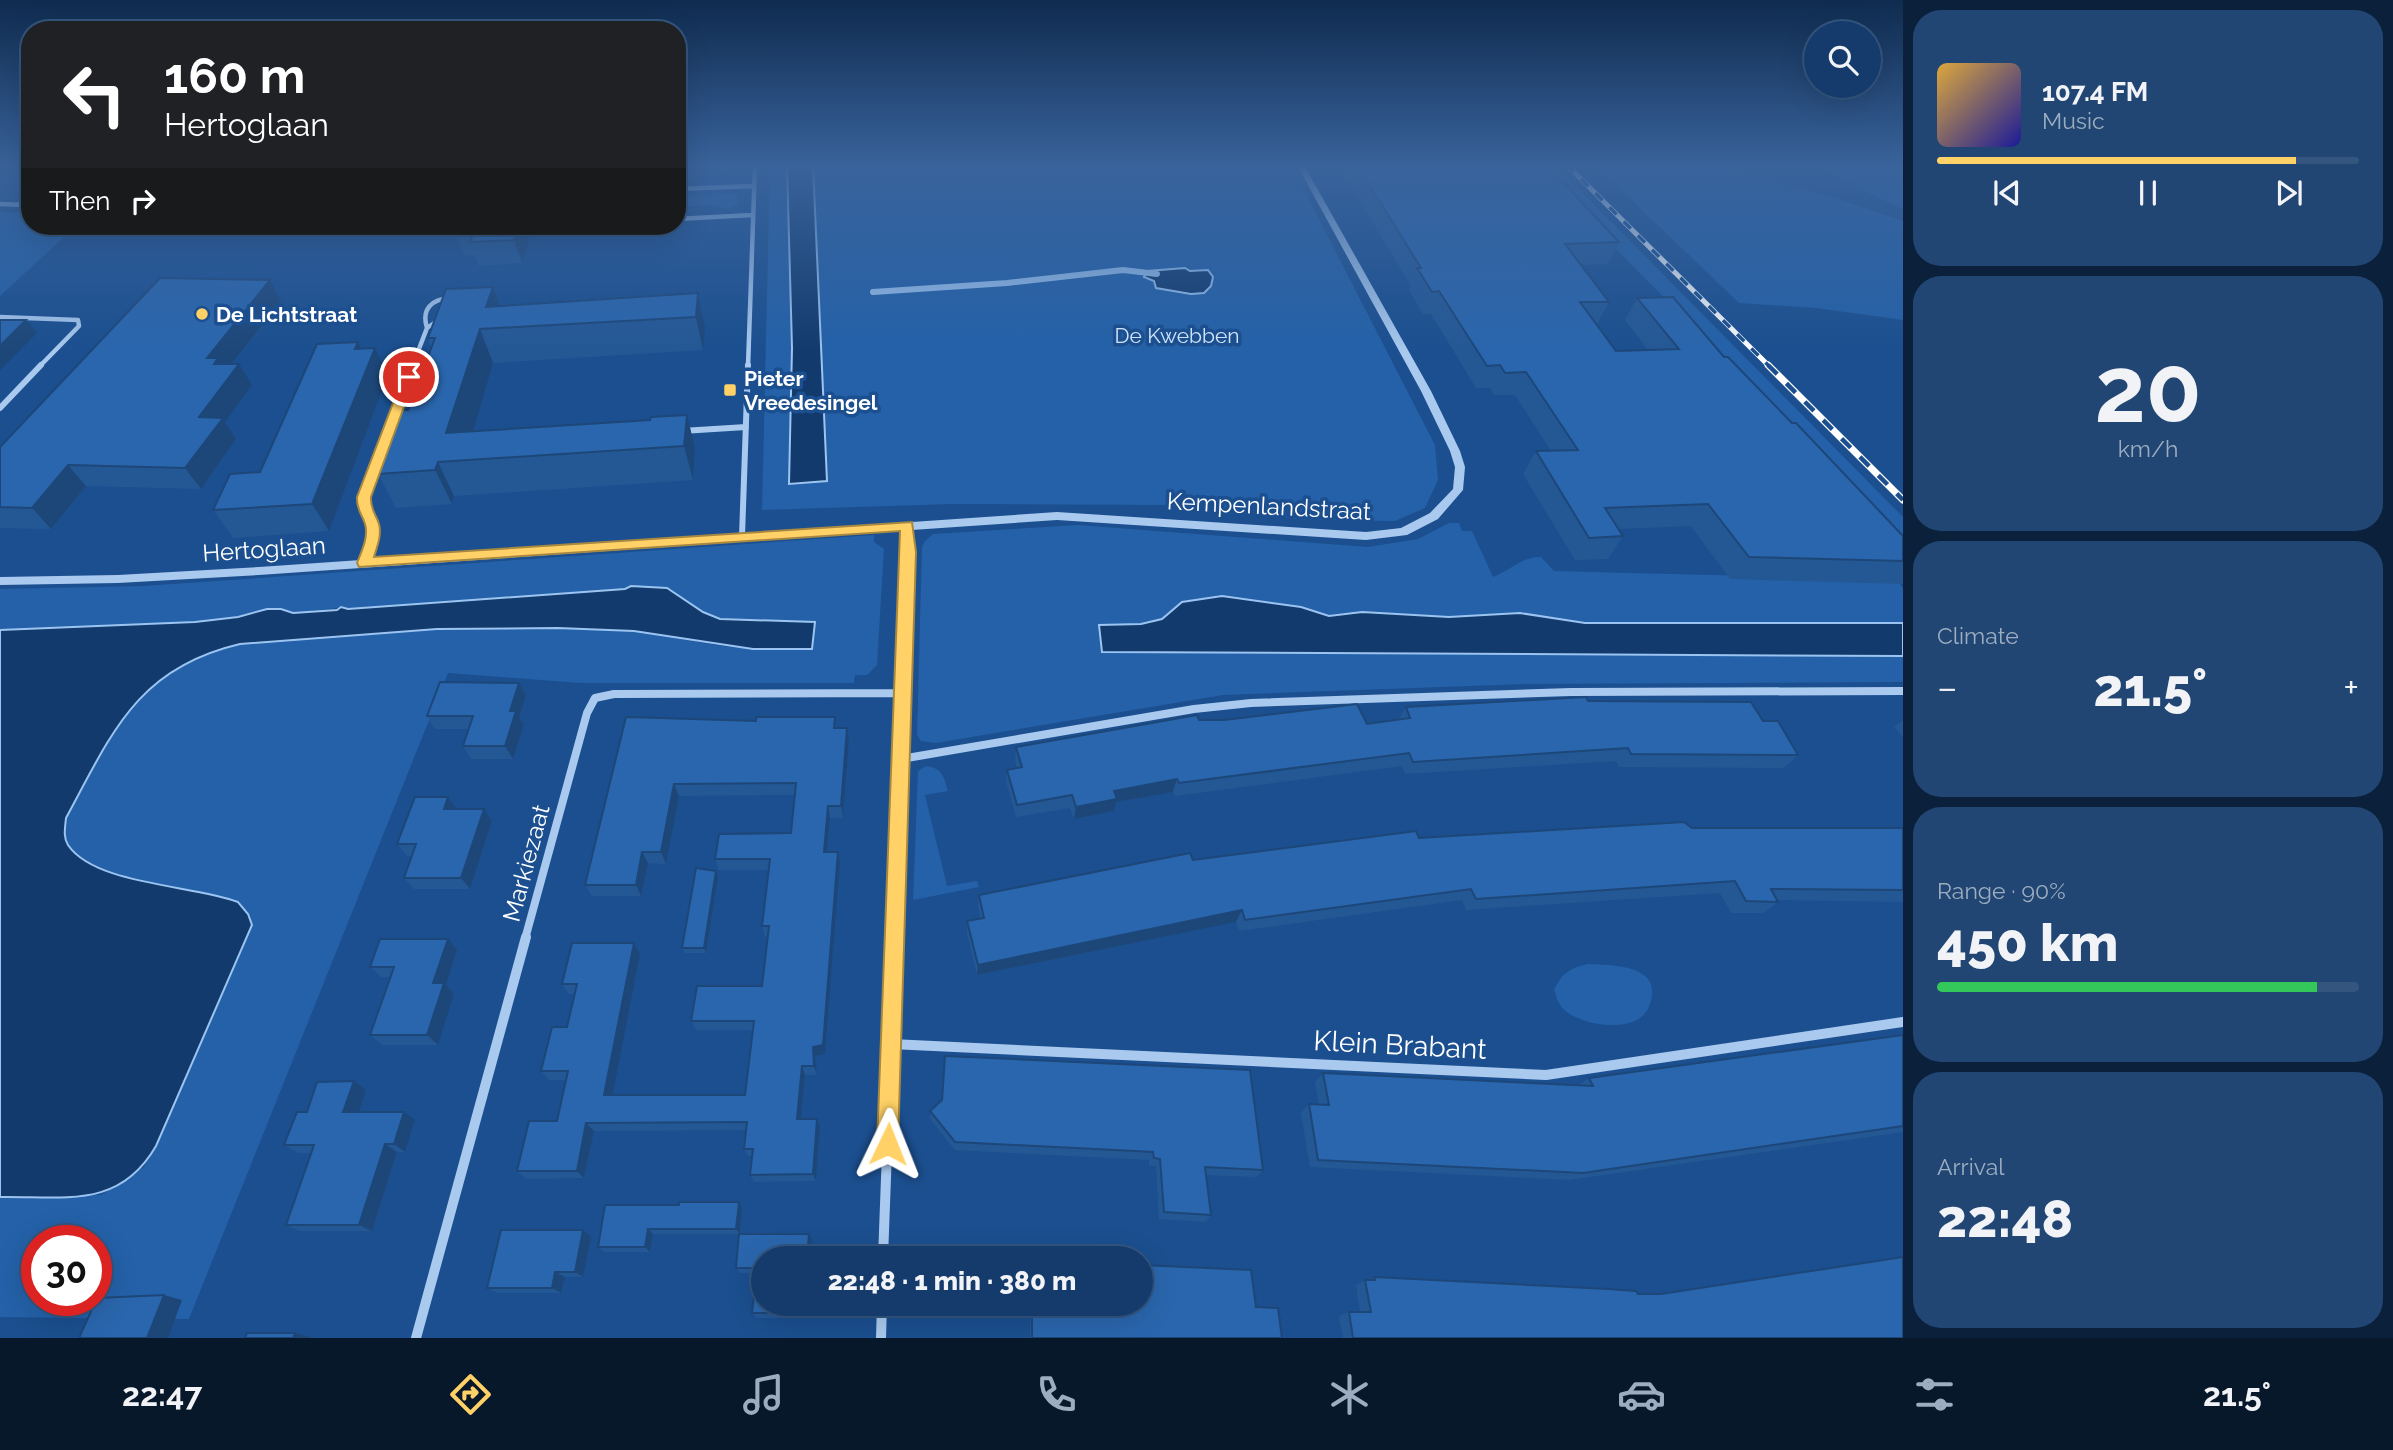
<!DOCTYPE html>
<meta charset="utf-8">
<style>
body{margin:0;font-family:Raleway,sans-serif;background:#214673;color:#f1f3f6;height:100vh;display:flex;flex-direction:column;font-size:26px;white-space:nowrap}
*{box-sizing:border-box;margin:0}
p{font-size:23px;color:#9dadc1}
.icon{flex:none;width:38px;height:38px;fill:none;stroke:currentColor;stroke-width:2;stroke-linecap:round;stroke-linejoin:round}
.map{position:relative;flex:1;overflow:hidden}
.panel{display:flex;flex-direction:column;gap:10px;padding:10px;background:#0b203b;width:490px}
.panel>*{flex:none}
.guide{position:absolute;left:21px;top:21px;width:665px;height:214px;border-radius:28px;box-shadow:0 7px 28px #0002,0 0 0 2px #33557e;background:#202124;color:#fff;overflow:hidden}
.tools{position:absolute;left:1804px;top:21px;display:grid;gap:14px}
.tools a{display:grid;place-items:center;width:77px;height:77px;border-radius:50%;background:#143b6b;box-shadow:0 7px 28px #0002,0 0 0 2px #33557e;font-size:35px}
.speed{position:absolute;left:21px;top:1225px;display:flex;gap:14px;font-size:35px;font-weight:700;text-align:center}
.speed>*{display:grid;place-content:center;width:91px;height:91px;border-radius:50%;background:#143b6b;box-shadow:0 7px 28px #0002,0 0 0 2px #33557e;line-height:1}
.speed .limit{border:10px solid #d22;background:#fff;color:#111}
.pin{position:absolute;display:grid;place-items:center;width:60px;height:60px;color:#fff;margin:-30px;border:4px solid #fff;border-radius:50%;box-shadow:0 2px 7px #0007}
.me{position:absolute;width:77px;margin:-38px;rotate:2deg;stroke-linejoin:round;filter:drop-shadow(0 0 5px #0008)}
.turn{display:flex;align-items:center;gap:24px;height:147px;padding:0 28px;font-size:32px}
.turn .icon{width:91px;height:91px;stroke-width:2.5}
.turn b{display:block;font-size:49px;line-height:60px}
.then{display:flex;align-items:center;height:66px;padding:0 28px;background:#0003;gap:14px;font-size:26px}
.big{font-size:52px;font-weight:800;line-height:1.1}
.panel .tile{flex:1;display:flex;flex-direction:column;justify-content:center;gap:10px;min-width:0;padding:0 24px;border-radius:28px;background:#214673}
.panel .dial{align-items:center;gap:0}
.dial b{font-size:91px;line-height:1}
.song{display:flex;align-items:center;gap:21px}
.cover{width:84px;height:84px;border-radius:10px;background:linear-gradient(135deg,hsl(40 70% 55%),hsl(240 70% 35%))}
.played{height:7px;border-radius:4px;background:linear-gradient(90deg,#ffd166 85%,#33557e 85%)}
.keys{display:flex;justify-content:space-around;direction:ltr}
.heat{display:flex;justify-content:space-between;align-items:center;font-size:38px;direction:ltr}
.charge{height:10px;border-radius:5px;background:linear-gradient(90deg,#34c759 90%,#33557e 0)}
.trip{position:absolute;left:751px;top:1246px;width:402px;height:70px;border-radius:35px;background:#143b6b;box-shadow:0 7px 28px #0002,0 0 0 2px #33557e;font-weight:800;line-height:70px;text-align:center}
.dock{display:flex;height:112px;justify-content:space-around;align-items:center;background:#08182b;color:#9dadc1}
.dock .icon{width:49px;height:49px}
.dock .active{color:#ffd166}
.dock b{font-size:32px;color:#f1f3f6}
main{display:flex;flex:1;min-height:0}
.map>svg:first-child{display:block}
.green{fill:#2461a8;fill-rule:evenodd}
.water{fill:#123a6d;stroke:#9cc4f0;stroke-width:2}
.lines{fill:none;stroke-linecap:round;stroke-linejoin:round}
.stream{stroke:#9cc4f0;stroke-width:6}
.minor-far3{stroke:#a9c9ee;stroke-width:4.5}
.minor-far2{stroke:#a9c9ee;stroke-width:6}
.minor-far1{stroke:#a9c9ee;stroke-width:8}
.minor{stroke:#a9c9ee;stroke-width:10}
.tertiary{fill:#a9c9ee;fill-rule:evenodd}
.rail-far1-casing{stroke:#fff;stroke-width:5}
.rail-casing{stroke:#fff;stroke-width:7}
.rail-far1{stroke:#1b4f8f;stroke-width:3.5;stroke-dasharray:10;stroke-linecap:butt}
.rail{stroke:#1b4f8f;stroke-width:4.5;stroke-dasharray:13;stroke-linecap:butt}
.wall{fill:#245895}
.shaded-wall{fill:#1d4779}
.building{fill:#2a66ad;stroke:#1d4779;stroke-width:2}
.route{fill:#ffd166;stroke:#a68842;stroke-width:2}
.poi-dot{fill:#ffd166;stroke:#1b4f8f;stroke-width:2.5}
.labels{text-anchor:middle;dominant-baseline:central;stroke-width:7;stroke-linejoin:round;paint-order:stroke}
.far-poi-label{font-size:21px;font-weight:bold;fill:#fff;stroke:#1b4f8f;text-anchor:start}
.far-park-label{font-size:21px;fill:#cfe3fa;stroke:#1b4f8f}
.street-label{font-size:24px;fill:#fff;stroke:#1b4f8f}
.near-street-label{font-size:28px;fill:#fff;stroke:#1b4f8f}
</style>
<main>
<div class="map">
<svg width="1903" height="1338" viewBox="0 0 1903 1338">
<rect width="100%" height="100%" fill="#1b4f8f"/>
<path class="green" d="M770 165H1291L1435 445 1438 480 1425 508 1395 521 1306 520 1166 505 951 504 762 510Z
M1533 165H1555L1903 517V539Z
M1595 165H1706L1827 195 1903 221V320L1816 308 1739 303Z
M1820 165H1903V209L1862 190Z
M732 194 737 196 738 205 728 209 712 205 677 207V197Z
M0 212 30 213V226H76L0 296Z
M1449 523H1459L1462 531H1472L1493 577C1511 570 1521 557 1541 557L1554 571 1865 579 1899 583 1903 588V623H1585L1520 613 1449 617 1362 612 1329 616 1301 607 1222 596 1182 602 1162 619 1141 624 1099 625 1102 652 1903 656V682L1528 684 1223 695 936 743 921 741 917 735 922 547 925 541 933 534 1078 525 1368 547 1418 539Z
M874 535V542L884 549 877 665 867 675H855L854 683H580L448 673 189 1319 0 1317V1197L101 1195 144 1167 156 1146 246 941 226 897C187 891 90 877 68 845 63 837 65 828 66 818 89 777 117 711 156 682 173 669 195 655 216 650 262 638 311 638 358 635 449 628 543 621 633 631 663 635 692 642 722 646 752 649 782 649 812 649L815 622 720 619 703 612 667 588 631 586 625 589 347 609 345 607 293 613 281 609 252 612 238 617 195 622 0 630V589L144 586ZM37 1241H96V1300H37Z
M926 766C942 768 944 776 948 791L925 795 947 886 977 881 979 887 913 900 918 771Z
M1588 964C1608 965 1656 964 1652 995 1651 1004 1647 1013 1640 1018 1621 1032 1573 1024 1560 1005 1557 1001 1556 994 1554 990 1562 973 1570 968 1588 964Z"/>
<path class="water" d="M787 165H813L827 481 789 484 792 348Z
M1185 268 1190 271 1208 270 1213 277 1211 286 1204 293 1191 294 1156 288 1154 281 1144 277 1147 271Z
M631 586 667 588 703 612 720 619 815 622 812 649H753L634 631 558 628 437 629 240 644C137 668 112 733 66 818 65 828 63 837 68 845 95 885 194 885 238 902L248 914 252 925 156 1146C119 1210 64 1196 0 1197V630L195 622 238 617 267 609H281L293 613 337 610 341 607 348 609 625 589Z
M1222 596 1301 607 1329 616 1362 612 1449 617 1520 613 1585 623H1903V656L1102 652 1099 625 1141 624 1162 619 1182 602Z"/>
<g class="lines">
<path class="stream" d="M873 292 1007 283 1123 270 1157 274"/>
<path class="minor-far3" d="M677 189 753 186
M0 204 30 205
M677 219 752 215
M0 317 78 320 79 326 39 367
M427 328C421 309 432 299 450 298
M412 367 427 328 440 319
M748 367 755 165"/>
<path class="minor-far2" d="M0 408 41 365
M682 431 746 427
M742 536 748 365
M365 563 373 529 364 497 413 365
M906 621 909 552 907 525"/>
<path class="minor-far1" d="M901 759 1194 709 1251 703 1571 692 1903 691
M525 939 587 713 595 698 614 694 904 693
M895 939 907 619"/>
<path class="minor" d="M891 1044 1546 1075 1903 1022
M883 1258 895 937
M416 1338 526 937
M881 1338 882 1304"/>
<path class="tertiary" d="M1297 165H1304L1431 391 1460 451 1465 467 1463 490 1438 519 1407 535 1366 540 1057 520 259 575 118 583 0 585V577L118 575 259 567 1057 512 1366 532 1401 528 1430 513 1453 489 1455 467 1450 451 1421 391Z"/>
<defs>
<path id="rail-far1" d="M1567 165 1770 367"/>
<path id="rail" d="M1768 365 1903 500"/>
</defs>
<use href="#rail-far1" class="rail-far1-casing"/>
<use href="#rail" class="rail-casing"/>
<use href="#rail-far1" class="rail-far1"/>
<use href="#rail" class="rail"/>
</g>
<path class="wall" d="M0 165H30V183L0 184Z
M677 165H727V171H714V176L677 177Z
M1338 165H1547L1619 242 1608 264 1581 265 1609 302 1597 324H1596L1616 351 1648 350 1625 320 1637 298 1724 357 1903 536V584L1730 579 1691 526 1618 529 1623 536 1608 559 1575 560 1523 474 1536 451H1551L1515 395H1494L1490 388H1476L1431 314H1423L1409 290 1411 286Z
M457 226H533L522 263 479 266 475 255 464 256 455 233Z
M493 287 500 306 698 293 705 327 703 350 493 363 473 432 650 420 687 415 695 449 693 480 454 496 452 504 396 508 378 474 408 410 431 347 428 338Z
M281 301 232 364 252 385 225 422 236 439 201 489 86 486 51 529 0 528V447Z
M358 342 361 349 375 348 388 375 329 531 233 538 213 510 260 472Z
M519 683 526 696 519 717 524 724 513 759H471L463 746 469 729H435L427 716Z
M1588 701 1763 721 1798 755 1784 768 1619 767 1616 761 1405 774 1402 766 1175 796 1173 792 1116 802 1114 811 1074 819 1070 808 1016 817 1006 782 1007 770 1017 768 1015 760 1016 747 1199 720 1367 724 1399 719 1406 707Z
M626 717 847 728 849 741 843 818H830L827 852 840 863 825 1054 815 1056 817 1075H805L801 1119H817L820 1127 816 1181 754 1182 750 1175 752 1156H748L744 1149 746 1130 594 1131 584 1178 526 1179 517 1171 557 1121 566 1080H549L541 1071 567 1027 575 994H569L562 984 634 943 640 954 612 1095H745L753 1030H696L691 1021 762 986 768 937H765L762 926 769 870H719L715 859 791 833 795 795 679 796 666 864 648 863 641 896H592L585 885Z
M1903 720V737L1894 727Z
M448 797 457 809H484L492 821 470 889H414L404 878 412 856H407L397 844Z
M1692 828H1903V902L1777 900 1778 902 1763 913H1731L1720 893 1466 910 1462 900 1239 931 1236 922 977 975 967 933V921L981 919 978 907 979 895 1193 860 1419 838Z
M718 877 706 953H685L682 948Z
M457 950 446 985 454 994 438 1045H382L370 1035 390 977H381L370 967Z
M1903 1035V1132L1569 1180 1310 1167 1301 1113 1309 1104 1319 1105 1315 1082 1323 1073 1578 1085 1589 1078Z
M366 1090 358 1112 415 1120 405 1152H397L372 1231H300L286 1225 312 1153H298L284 1145 307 1112Z
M930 1111 1263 1170 1256 1177 1206 1175 1211 1215 1206 1222 1159 1219 1156 1166H1149V1160L955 1150 930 1119Z
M605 1205 742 1208 740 1234H653L650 1252H604L598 1247Z
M583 1230 591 1237 583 1277H565L561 1293H498L487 1288Z
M812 1240 806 1318H757L752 1313 756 1273H741L736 1268Z
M1374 1277 1638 1294 1903 1338H1343L1339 1316 1349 1312H1360L1356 1285 1365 1280H1370Z
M1030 1304H1141L1256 1307 1282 1338H1030Z"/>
<path class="shaded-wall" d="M519 226H533L522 263 514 240Z
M270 280 281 301 226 371 239 364 252 385 225 422 236 439 201 489 185 468 199 417 207 358Z
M493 287 505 320 486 307Z
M698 293 705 327 703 350 696 317Z
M26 320 37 333 0 370V346Z
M480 329 493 363 465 460 446 433Z
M358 342 368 363 375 348 388 375 329 531 312 504Z
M687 415 695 449 693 480 684 446Z
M438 462 454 496 452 504 435 470Z
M68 465 86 486 51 529 32 508Z
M519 683 526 696 519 717 524 724 513 759 505 746 510 711Z
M847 728 849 741 843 818 841 806Z
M1177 779 1173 792 1116 802 1114 811 1074 819 1076 807 1114 791Z
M674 784 679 796 666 864 661 852Z
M448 797 457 809H444Z
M828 806 830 818 826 863 824 852Z
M484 809 492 821 470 889 461 878Z
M642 852 648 863 641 896 636 885Z
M838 852 840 863 825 1054 815 1056 817 1075 814 1066 813 1047Z
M716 871 718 877 706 953 704 948Z
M1242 910 1236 922 977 975 978 965Z
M448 939 457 950 446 985 454 994 438 1045 427 1035 433 983Z
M634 943 640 954 611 1103 604 1095Z
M802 1066 805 1075 800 1127 797 1119Z
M354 1081 366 1090 356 1120 343 1112Z
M404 1112 415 1120 405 1152 394 1144Z
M817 1119 820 1127 816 1181 813 1174Z
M586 1123 594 1131 584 1178 577 1171Z
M385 1144 397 1152 372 1231 359 1225Z
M739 1202 742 1208 740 1234 736 1229Z
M648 1229 653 1234 650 1252 645 1247Z
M583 1230 591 1237 583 1277 575 1272Z
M809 1234 812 1240 810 1258H807Z
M555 1272 565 1277 561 1293 552 1288Z
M164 1295 182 1300 168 1338H147Z
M803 1304H807L806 1318 802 1313Z
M295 1333 310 1337V1338H293Z"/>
<path class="building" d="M0 165H30V171L0 172Z
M1357 165H1547L1619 242 1565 244 1609 302H1580L1616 351 1679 349 1637 298 1673 297 1724 357H1728L1792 423H1796L1903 536V561L1749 557 1708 504 1605 508 1623 536 1589 538 1536 451 1578 450 1526 372 1505 373 1500 365 1487 366 1439 291 1432 292 1417 268H1421Z
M457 226H519L514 240 470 242 474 232 455 233Z
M160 278 270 280 207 358H218L214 364H239L199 417 223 418 185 468 68 465 32 508 0 507V447Z
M493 287 486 307 698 293 696 317 480 329 446 433 650 420 651 417 687 415 684 446 438 462 435 470 378 474 401 410H408L435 338H428L446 289Z
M0 320H26L0 346Z
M358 342 355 349 375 348 312 504 213 510 230 474 260 472 317 344Z
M440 682 519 683 510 711H516L505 746H463L473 716H427Z
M1586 697 1588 701 1751 702 1763 721H1778L1798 755 1631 754 1628 748 1413 762 1409 753 1179 783 1177 779 1114 791 1117 799 1076 807 1072 795 1017 805 1007 770 1022 767 1016 747 1197 715 1199 720H1224L1357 704 1367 724 1410 718 1406 707Z
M626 717 756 721V717H835L834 728H847L841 806H828L824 852H838L823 1045 813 1047 814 1066H802L797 1119H817L813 1174 750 1175 753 1149H744L747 1122 586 1123 577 1171H517L529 1121H557L568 1071H541L552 1027H567L577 984H562L572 943H634L604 1095H745L754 1021H691L697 986H762L769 926H762L770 859H715L719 834 791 833 796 783 674 784 661 852H642L636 885H585Z
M415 797H448L444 809H484L461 878H404L416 844H397Z
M1684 822 1692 828H1903V890L1771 889 1778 902 1746 901 1735 881 1476 899 1471 889 1245 920 1242 910 978 965 967 921 984 918 979 895 1190 853 1193 860 1416 831 1419 838Z
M696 868 716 871 704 948H682Z
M380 939H448L433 983H444L427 1035H370L394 967H370Z
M1903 1035V1126L1583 1173 1318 1160 1309 1104 1329 1105 1323 1073 1593 1086 1589 1078Z
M945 1056 1250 1070 1263 1170 1205 1167 1211 1215 1164 1212 1160 1159 1154 1158 1153 1152 955 1142 930 1111 942 1100Z
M354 1081 343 1112H404L394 1144H385L359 1225H286L314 1145H284L297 1112H307L317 1082Z
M679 1202H739L736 1229H648L645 1247H598L605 1205H679Z
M501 1230H583L575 1272H555L552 1288H487Z
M739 1234H809L807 1258H763V1304H803L802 1313H752L757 1268H736Z
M1903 1257V1338H1353L1349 1312H1371L1365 1280H1375L1374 1277 1608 1289 1636 1291 1638 1294H1661Z
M1141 1265 1251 1270 1256 1307 1278 1308 1282 1338H1032V1304H1141Z
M164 1295 147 1338H79L97 1298Z
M247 1333H295L293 1338H245Z"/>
<linearGradient id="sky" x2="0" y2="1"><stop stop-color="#0f2b4f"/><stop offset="0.47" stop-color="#39639b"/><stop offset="1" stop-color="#39639b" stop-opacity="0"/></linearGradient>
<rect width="1903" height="352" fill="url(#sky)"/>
<path class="route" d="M409 373 415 377 371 497C370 509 376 514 379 524 382 535 377 547 374 557L912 522 916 552 898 1144 895 1152 888 1155 880 1152 877 1144 900 531 359 567 357 563C361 552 369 537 365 524 362 514 356 509 357 497L403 377Z"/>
<g class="poi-dot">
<circle cx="202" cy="314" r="7"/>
<rect x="723" y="383" width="14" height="14" rx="3.5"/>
</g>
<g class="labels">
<g class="far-poi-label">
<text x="216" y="314">De Lichtstraat</text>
<text x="744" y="378">Pieter<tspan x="744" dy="24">Vreedesingel</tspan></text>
</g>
<g class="far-park-label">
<text x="1177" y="335">De Kwebben</text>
</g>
<g class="street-label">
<text transform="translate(1269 506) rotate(3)">Kempenlandstraat</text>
<text transform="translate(264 549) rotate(-4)">Hertoglaan</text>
<text transform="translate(526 863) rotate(-75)">Markiezaat</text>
</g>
<g class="near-street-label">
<text transform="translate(1400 1045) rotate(3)">Klein Brabant</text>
</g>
</g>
</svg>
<div class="tools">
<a><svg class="icon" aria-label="search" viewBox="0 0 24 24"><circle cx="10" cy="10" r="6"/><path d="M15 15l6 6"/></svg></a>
</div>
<div class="speed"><div class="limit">30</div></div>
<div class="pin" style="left:409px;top:377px;background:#d93025"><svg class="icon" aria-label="arrive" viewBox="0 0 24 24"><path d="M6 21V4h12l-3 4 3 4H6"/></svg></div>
<svg class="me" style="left:888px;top:1144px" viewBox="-20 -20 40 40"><path d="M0-17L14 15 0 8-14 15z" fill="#ffd166" stroke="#fff" stroke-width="4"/></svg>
<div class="trip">22:48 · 1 min · 380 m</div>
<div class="guide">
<div class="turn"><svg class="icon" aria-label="left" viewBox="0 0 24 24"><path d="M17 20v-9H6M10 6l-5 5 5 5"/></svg><div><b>160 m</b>Hertoglaan</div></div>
<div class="then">Then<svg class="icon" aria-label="right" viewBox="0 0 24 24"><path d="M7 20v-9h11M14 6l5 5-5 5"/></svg></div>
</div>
</div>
<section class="panel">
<div class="tile">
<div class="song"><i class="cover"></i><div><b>107.4 FM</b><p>Music</p></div></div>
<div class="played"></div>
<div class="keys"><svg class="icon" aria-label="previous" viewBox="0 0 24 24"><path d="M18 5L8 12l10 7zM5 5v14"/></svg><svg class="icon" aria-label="pause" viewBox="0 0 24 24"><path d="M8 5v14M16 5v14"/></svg><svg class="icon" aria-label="next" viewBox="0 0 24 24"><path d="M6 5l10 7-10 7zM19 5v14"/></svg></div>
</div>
<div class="tile dial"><b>20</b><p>km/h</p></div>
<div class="tile"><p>Climate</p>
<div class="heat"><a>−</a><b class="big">21.5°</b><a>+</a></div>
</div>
<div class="tile"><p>Range · 90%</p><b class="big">450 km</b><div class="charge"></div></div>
<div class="tile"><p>Arrival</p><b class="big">22:48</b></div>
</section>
</main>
<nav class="dock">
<b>22:47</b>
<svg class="icon active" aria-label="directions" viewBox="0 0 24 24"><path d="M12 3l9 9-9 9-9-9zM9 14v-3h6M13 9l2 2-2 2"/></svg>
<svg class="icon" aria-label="music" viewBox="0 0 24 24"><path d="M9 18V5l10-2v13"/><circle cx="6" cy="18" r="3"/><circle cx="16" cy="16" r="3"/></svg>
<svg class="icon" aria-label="phone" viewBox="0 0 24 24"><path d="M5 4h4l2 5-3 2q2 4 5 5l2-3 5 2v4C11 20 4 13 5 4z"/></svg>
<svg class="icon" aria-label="climate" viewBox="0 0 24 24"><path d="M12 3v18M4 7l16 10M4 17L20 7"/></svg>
<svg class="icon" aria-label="car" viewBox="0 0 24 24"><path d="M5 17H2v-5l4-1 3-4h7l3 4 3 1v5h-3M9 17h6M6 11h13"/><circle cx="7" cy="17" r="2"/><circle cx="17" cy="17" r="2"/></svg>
<svg class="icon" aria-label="filters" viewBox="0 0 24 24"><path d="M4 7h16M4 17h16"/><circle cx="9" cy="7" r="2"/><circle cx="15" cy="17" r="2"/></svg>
<b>21.5°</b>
</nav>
